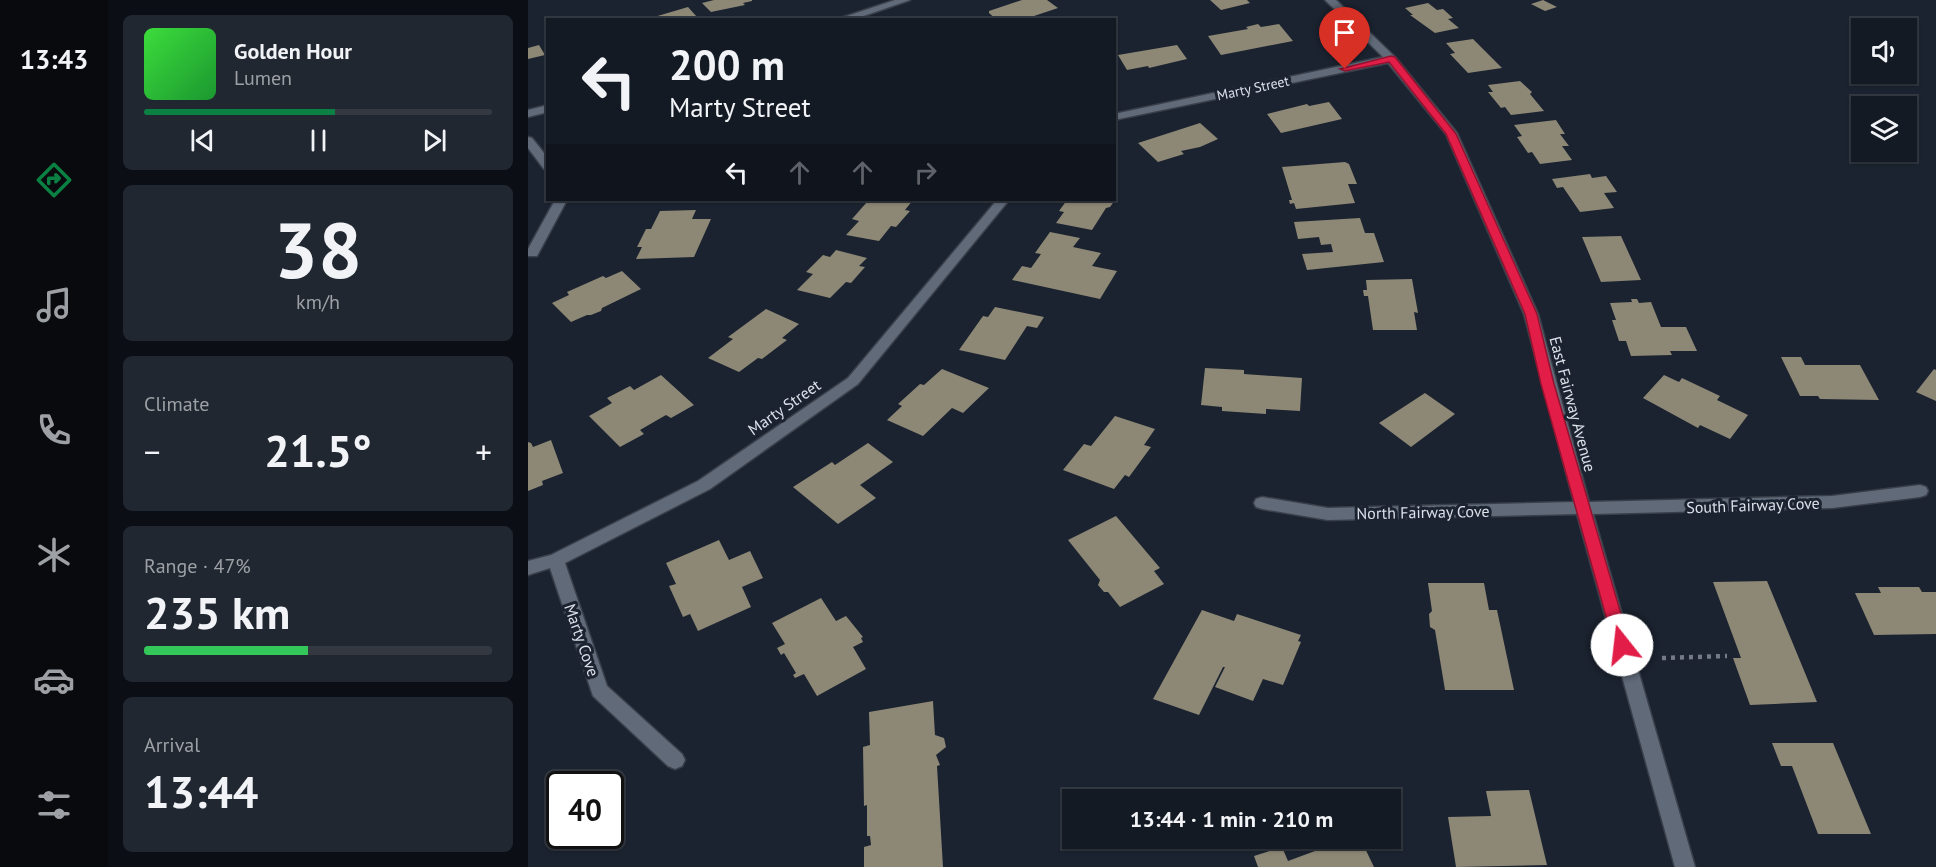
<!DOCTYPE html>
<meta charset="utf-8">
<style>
body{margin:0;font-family:"PT Sans",sans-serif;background:#212731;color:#f1f3f6;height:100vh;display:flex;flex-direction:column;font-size:22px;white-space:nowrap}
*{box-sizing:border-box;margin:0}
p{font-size:20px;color:#9da1a6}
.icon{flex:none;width:33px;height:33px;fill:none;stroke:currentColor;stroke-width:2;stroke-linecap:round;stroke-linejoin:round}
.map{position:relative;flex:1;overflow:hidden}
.sheet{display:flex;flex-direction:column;gap:15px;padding:15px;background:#0b0e14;width:420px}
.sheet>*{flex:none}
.banner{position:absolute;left:18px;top:18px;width:570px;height:183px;border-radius:0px;box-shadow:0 2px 4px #0004,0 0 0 2px #333841;background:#141a24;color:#f1f3f6;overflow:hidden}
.fabs{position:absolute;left:1323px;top:18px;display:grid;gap:12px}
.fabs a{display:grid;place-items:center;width:66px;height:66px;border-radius:0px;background:#141a24;box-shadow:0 2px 4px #0004,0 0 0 2px #333841;font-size:30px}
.speed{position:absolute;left:18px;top:771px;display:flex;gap:12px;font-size:30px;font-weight:700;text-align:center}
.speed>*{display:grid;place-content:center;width:78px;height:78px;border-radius:50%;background:#141a24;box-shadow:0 2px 4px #0004,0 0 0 2px #333841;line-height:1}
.speed .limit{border:3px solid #111;border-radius:9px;background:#fff;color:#111}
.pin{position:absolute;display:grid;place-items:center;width:51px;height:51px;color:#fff;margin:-62px -26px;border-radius:50% 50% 50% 0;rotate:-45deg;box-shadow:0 0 6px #0007}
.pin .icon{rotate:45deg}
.me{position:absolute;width:66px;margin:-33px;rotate:344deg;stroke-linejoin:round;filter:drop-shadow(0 0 4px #0008)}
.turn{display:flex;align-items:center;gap:21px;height:126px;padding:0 24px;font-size:27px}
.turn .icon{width:78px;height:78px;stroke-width:2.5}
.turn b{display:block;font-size:42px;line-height:51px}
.lanes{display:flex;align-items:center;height:57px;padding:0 24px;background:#0003;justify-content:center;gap:30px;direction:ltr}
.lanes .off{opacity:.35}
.big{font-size:45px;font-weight:700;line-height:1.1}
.sheet .widget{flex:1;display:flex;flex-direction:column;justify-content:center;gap:9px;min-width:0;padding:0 21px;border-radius:9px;background:#212731}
.sheet .dial{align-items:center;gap:0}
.dial b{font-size:78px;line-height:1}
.song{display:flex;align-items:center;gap:18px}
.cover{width:72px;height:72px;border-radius:9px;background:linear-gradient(135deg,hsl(120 70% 55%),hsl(130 70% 35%))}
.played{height:6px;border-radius:3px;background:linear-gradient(90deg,#0b8043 55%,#333841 55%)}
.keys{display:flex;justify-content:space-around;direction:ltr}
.heat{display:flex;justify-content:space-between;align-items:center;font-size:33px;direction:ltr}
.charge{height:9px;border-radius:4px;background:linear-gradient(90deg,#34c759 47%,#333841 0)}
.trip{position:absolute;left:534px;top:789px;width:339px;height:60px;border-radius:0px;background:#141a24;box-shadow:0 2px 4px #0004,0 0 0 2px #333841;font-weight:700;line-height:60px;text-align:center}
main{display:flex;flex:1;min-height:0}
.dock{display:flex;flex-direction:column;width:108px;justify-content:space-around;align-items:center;background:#080a0e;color:#9da1a6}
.dock .icon{width:42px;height:42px}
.dock .active{color:#0b8043}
.dock b{font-size:27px;color:#f1f3f6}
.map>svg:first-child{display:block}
.building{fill:#8d8775}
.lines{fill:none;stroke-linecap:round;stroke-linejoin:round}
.minor-casing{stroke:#393f4a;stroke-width:3}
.path{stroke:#747b86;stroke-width:4.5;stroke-dasharray:4 5;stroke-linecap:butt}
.minor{fill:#606a79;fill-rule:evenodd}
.route{fill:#e11d48;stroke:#92132f;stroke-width:1.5}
.labels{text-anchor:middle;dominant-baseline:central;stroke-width:6;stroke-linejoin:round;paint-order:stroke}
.far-street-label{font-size:14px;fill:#dce1ea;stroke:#1b2330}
.street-label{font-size:16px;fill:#dce1ea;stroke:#1b2330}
</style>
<main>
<nav class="dock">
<b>13:43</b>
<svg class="icon active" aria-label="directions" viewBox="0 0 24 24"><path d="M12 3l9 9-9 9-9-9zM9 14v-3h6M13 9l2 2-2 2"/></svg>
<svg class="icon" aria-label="music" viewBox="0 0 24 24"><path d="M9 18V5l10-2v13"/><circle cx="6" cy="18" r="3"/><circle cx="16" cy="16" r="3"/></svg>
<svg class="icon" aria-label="phone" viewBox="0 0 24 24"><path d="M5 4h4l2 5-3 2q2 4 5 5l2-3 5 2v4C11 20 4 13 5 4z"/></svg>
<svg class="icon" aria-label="climate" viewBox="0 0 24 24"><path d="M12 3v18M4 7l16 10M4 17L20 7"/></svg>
<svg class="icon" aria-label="car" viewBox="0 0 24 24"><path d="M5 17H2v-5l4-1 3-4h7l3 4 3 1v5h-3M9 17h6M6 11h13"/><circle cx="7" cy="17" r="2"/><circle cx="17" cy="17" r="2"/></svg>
<svg class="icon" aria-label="filters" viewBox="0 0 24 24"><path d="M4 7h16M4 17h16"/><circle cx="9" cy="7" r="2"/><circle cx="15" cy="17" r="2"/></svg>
</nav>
<section class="sheet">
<div class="widget">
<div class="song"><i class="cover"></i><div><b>Golden Hour</b><p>Lumen</p></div></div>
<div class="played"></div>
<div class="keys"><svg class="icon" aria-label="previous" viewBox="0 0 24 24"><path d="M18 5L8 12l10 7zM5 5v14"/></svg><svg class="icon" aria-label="pause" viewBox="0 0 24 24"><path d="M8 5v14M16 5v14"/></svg><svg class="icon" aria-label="next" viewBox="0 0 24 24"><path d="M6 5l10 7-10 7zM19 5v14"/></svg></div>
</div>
<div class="widget dial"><b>38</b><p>km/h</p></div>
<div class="widget"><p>Climate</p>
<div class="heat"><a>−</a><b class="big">21.5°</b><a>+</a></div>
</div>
<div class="widget"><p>Range · 47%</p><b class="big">235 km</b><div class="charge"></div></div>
<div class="widget"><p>Arrival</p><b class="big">13:44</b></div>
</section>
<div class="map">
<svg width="1408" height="867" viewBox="0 0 1408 867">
<rect width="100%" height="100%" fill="#1b2330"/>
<path class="building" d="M186 0H224V1L215 3 217 5 183 12 174 3Z
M494 0H519L530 8 494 20H469L461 13V11Z
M682 0H719L722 3 693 10Z
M1015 0 1029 7 1017 11 1003 4Z
M900 3 909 10 915 9 925 18 920 19 931 28 907 33 882 15H885L877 8Z
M160 7 169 17 160 20H116Z
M730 24 733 27 751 24 765 41 693 55 680 36 720 29 718 27Z
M945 39 974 68 940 73 922 54 927 53 918 43Z
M11 45 17 55 0 59V48Z
M649 45 659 59 621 68 620 66 599 70 590 55Z
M992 81 1004 92 1002 94 1016 111 983 115 977 107 973 108 960 92H965L960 85Z
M801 102 814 119 753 133 739 114 779 104 781 106Z
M1028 120 1037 134H1032L1041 146H1034L1044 160 1012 164 1004 152 1000 153 989 137 994 136 986 125Z
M672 123 690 139 672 147 653 151 656 154 630 162 610 143Z
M817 162 821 164 829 184H820L827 203 768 209 766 203 762 204 761 200H764L754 167Z
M1062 174 1064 178 1078 176 1089 192 1076 193 1086 208 1052 212 1035 187 1029 188 1024 179Z
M349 200H385L377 210 382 211 368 227 363 226 351 241 318 235 331 221 324 219 339 202 345 203Z
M539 200H587L582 207 578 208 564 230 528 223 536 212 531 211Z
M168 210 164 219H183L166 257 108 259 114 247H109L118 229H123L132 211Z
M832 218 837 233H846L856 262 779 270 774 254 805 252 803 244 793 245 791 237 770 239 766 222Z
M522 232 552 238 545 247 573 253 564 266 589 271 572 299 484 280 494 266 503 268 513 254 507 253Z
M1093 236 1113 280 1073 282 1054 237Z
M308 250 339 258 331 266 337 267 323 283 318 282 302 298 269 290 285 274 278 272 295 255 302 257Z
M94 271 113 289 74 308 73 311 63 315H59L43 322 24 303 41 295 39 292 75 276 78 278Z
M884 279 890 313 886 312 889 330H845L840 296H836L835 290H839L838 280Z
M1103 299H1109L1111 303 1123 302 1133 327H1158L1169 351H1142L1144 355 1103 356 1098 341H1091L1084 320H1088L1082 303 1104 302Z
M467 307 516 317 509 328 499 326 477 360 431 350 455 316 460 317Z
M238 309 271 324 254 338 259 340 234 359 230 358 211 372 180 358 205 339 200 337Z
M1253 357H1273L1277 365H1332L1351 400 1292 399 1290 396H1272Z
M677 368 716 370V374L774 378 772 411 738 409V414L694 411V407L673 405Z
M414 369 461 388 435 413 424 408 395 436 359 420 374 406 370 404 392 384 396 385Z
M1406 369 1408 370V401L1388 392Z
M133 375 166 405 143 418 138 415 112 430 116 434 92 447 61 416 84 403 79 398 102 386 106 390Z
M1136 375 1151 382 1154 378 1192 396 1189 400 1220 415 1202 439 1172 425 1170 428 1115 398Z
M897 393 927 414 883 447 851 423Z
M587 416 627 429 616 445 623 447 601 477 597 475 586 489 535 470 556 444 563 446Z
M23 440 35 473 14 481 15 485 0 491V442L3 443 5 447Z
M340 443 365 462 332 485 348 498 310 524 265 487 304 462 307 465Z
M588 516 632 568 626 571 636 584 592 607 580 592H576L570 585 572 580 540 540Z
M191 540 201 560 222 551 235 578 214 587 223 607 170 631 162 614 155 617 141 586 148 584 138 563Z
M1239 581 1289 702 1222 705 1205 658H1213L1185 582Z
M900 583H956L961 610H969L986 690H917L907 630 902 627 901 614 904 611Z
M1350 587H1391L1394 592H1408V634L1346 635 1327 593H1353Z
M293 598 308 621 318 616 335 637 333 638 335 642 325 647 338 669 289 696 276 674 267 678 265 675 268 673 256 653 253 655 249 648 257 644 244 623Z
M674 610 706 621 709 614 773 635 770 641 773 642 755 685 735 679 725 701 687 687 697 667H695L671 715 625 699Z
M405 701 407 735 416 738 418 747 408 755 412 765 409 766 415 867H336V847L343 845 342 836H339V805L336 806 335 747 342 745 341 712Z
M1244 743H1305L1343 834H1290L1264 766H1253Z
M1001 790 1019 865 928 867 920 817 963 816 958 791Z
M822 838H832L846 867H730L726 856 754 847 760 861Z"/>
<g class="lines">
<defs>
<path id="minor" d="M367 0H382L324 20H307Z
M797 0H808L867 57 929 133 1010 314 1061 502 1304 496 1392 485 1398 487 1400 491 1398 495 1392 497 1304 508 1065 514 1167 867H1147L1049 514 800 520 734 509 728 507 726 503 728 499 734 497 800 508 1046 502 996 314 918 134 860 63 586 120V114L855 57Z
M20 105V112L0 117V110Z
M0 137 4 138 20 158V170L16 169 0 148Z
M27 200H39L9 256H0V249Z
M469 200H481L330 384 182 489 37 563 79 686 154 754 157 760 154 766 147 769 140 766 65 696 22 568 0 575V561L23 555 170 481 320 378Z"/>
</defs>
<use href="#minor" class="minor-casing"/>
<path class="path" d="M1134 658 1199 656"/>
<use href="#minor" class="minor"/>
</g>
<path class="route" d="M863 56 867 57 928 134 1009 314 1026 384 1102 645 1100 649 1094 651 1088 649 1086 645 1013 384 997 314 918 134 861 62 817 71 812 69Z"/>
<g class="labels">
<g class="far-street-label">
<text transform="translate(725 88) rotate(-12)">Marty Street</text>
</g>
<g class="street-label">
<text transform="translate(1045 404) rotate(75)">East Fairway Avenue</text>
<text transform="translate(256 407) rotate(-35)">Marty Street</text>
<text transform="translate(1225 505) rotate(-2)">South Fairway Cove</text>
<text transform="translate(895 512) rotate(-1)">North Fairway Cove</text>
<text transform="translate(54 640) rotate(71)">Marty Cove</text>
</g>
</g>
</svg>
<div class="fabs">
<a><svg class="icon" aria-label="sound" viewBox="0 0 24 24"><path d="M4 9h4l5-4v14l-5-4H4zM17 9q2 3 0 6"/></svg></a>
<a><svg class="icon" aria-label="layers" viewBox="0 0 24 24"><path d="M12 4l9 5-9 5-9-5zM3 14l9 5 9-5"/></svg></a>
</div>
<div class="speed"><div class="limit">40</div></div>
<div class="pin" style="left:817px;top:69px;background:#d93025"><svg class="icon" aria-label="arrive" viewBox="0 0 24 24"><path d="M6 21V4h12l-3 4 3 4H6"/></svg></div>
<svg class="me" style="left:1094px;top:645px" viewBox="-20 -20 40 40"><circle r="19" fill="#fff"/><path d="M0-13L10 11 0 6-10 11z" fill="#e11d48"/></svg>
<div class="trip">13:44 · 1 min · 210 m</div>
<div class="banner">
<div class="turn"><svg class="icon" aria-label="left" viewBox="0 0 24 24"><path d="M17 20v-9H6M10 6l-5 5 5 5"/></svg><div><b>200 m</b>Marty Street</div></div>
<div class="lanes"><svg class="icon" aria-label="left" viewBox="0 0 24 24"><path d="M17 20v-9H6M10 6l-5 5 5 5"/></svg><svg class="icon off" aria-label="ahead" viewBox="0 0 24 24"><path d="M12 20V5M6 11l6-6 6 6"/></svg><svg class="icon off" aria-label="ahead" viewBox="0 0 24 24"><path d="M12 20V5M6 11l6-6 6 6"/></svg><svg class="icon off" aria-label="right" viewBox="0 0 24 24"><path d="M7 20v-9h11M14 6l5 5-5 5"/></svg></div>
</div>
</div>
</main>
